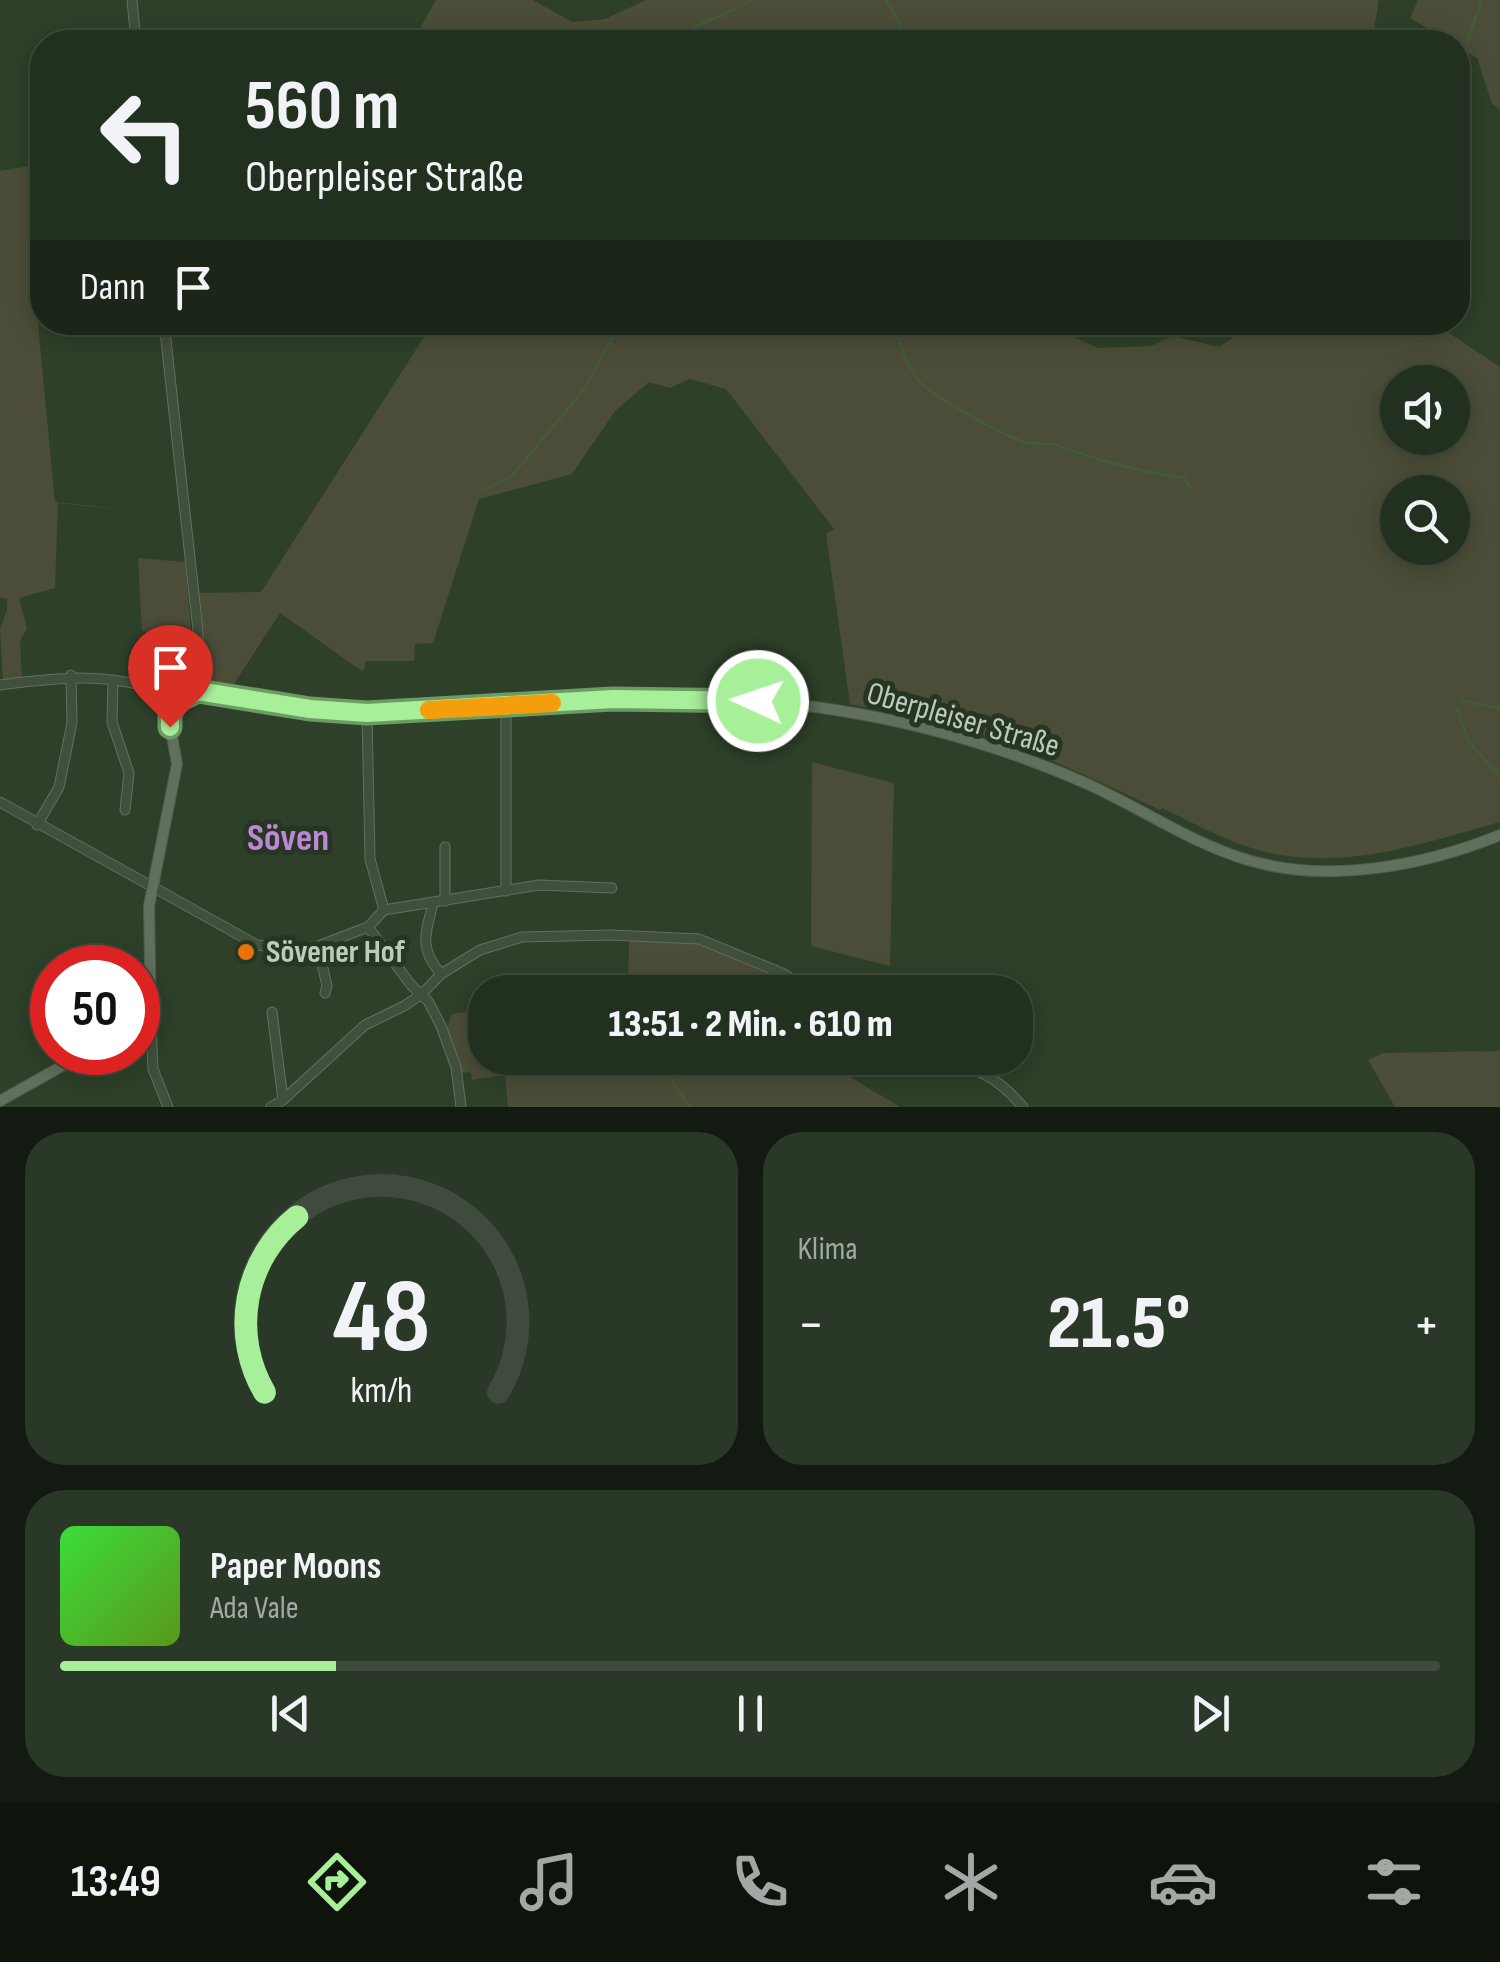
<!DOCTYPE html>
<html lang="de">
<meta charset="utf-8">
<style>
body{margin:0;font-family:"Sofia Sans Condensed",sans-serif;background:#2a3828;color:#f1f3f6;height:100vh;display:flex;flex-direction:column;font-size:38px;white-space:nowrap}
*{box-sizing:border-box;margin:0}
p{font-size:32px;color:#a2a9a4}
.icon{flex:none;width:55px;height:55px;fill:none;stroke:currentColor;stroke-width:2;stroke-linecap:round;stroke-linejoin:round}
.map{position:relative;height:1107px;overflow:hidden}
.side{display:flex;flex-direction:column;gap:25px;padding:25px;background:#131a11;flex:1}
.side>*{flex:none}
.hud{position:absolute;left:30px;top:30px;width:1440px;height:305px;border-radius:40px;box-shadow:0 5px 25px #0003,0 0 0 2px #3f4b3d;background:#22301f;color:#f1f3f6;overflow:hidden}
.controls{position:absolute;left:1380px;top:365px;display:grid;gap:20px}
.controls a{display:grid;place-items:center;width:90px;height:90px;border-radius:50%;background:#22301f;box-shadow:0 5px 25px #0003,0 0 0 2px #3f4b3d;font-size:50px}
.speed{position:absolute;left:30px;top:945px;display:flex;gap:20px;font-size:50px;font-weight:700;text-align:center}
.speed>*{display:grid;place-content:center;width:130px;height:130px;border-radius:50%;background:#22301f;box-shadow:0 5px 25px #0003,0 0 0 2px #3f4b3d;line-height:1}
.speed .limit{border:15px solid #d22;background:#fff;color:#111}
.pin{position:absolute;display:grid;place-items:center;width:85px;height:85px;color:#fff;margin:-102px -42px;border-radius:50% 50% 50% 0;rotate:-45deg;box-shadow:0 0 10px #0007}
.pin .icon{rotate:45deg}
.me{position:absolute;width:110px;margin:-55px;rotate:273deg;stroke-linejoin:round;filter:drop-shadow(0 0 8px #0008)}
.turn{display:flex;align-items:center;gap:35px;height:210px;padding:0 50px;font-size:45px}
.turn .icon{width:130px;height:130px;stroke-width:2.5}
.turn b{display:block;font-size:70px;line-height:85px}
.then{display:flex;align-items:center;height:95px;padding:0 50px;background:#0003;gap:20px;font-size:38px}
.big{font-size:75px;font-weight:800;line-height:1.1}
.side .tile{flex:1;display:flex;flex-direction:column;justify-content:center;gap:15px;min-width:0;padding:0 35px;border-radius:40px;background:#2a3828}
.side .dial{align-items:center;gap:0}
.dial svg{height:260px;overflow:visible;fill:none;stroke:#3f4b3d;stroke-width:7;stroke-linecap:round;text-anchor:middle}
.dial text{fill:#f1f3f6;stroke:none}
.song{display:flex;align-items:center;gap:30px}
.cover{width:120px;height:120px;border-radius:15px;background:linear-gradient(135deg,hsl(120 70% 55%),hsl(90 70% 35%))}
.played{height:10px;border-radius:5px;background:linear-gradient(90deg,#a8ef9a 20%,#3f4b3d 20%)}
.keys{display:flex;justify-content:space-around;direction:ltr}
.heat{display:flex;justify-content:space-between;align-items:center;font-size:55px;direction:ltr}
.side .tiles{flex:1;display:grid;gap:25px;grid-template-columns:1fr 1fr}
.tile:last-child{grid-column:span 2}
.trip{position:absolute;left:468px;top:975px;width:565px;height:100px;border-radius:40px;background:#22301f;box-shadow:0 5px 25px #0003,0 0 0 2px #3f4b3d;font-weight:800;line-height:100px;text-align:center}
.tabs{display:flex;height:160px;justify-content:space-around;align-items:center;background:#0e130c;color:#a2a9a4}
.tabs .icon{width:70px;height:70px}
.tabs .on{color:#a8ef9a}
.tabs b{font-size:45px;color:#f1f3f6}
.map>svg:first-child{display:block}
.green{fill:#4b4d38;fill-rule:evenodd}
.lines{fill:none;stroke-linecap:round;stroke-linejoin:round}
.stream{stroke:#3f5d38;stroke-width:2.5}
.minor-casing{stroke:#62715e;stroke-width:11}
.major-casing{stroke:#4d5d4a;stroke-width:12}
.minor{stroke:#41503d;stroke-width:9}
.major{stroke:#60705c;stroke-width:10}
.route-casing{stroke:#6d9b64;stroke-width:25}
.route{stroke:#a8ef9a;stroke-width:18}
.slow{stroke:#f59e0b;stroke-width:18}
.food-dot{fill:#e8710a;stroke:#263622;stroke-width:4}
.labels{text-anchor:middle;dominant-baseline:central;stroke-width:10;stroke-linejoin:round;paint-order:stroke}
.street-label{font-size:32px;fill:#bdcbba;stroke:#263622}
.poi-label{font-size:32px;font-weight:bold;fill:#bdcbba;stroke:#263622;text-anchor:start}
.quarter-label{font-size:38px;font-weight:bold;fill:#bb88d4;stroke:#263622}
</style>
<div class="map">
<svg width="1500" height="1107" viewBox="0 0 1500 1107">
<rect width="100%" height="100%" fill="#2e4029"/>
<path class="green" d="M436 0H533L572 22 605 19 646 0H1379L1372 42H412Z
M1418 0H1500V109L1492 104 1477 58 1458 47V42H1451L1410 18Z
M42 164V302L36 304 55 502 180 516 58 503 55 588 19 598 27 628 20 641 22 677 3 680 0 629 7 610V599L0 597V171Z
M1041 322 1098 348 1151 346 1173 336 1219 347 1255 323H1434L1500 367V822C1417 845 1334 875 1248 847 1218 837 1190 821 1162 808L1160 810C1106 785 1051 758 995 739 948 722 898 713 850 704L826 534 834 529 726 389 690 379 670 388 649 382 616 410 572 474 479 499 433 643 415 644 414 661H366L363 672 280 613 232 687 202 684 198 593 261 592 433 323ZM1398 382H1452V438H1398ZM1398 492H1452V548H1398Z
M138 558 185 562 192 640 142 631Z
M812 762 894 783 890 966 811 946Z
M629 940 701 943 784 976 807 992H628Z
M485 1010V1058H829L827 1063 900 1107H508L505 1075 472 1080 471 1072 461 1073 447 1027 452 1014Z
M1500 1051V1107H1395L1368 1060 1383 1053Z"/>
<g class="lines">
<path class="stream" d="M886 0 903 29 888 37 887 42
M744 4 752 0
M1467 41 1482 0
M661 42 737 8
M892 322C900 342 907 370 923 385 940 400 1004 436 1025 442 1035 445 1046 442 1056 445 1097 460 1140 472 1184 478L1191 488
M483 491 512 476 584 389 621 322
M1462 701 1500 708
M1457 709 1469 742 1500 777
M656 1058 690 1107"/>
<defs>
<path id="minor" d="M132 0 136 42
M164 322 198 630V691
M113 681 112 722 129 773 125 810
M0 685C55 678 111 671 164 693
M0 802 257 945 290 949 318 946 368 927 384 910 370 859 367 713
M37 825 59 787 72 723 71 675
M506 891V706
M445 901V847
M433 904C425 934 419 949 441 974
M384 910 539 885 612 888
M368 927 411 985 428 1001 441 1026 456 1067 461 1107
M318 946 327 986 325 993
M272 1012 283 1100
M151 1021 153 1069 168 1107
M938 1058C977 1069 996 1075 1023 1107
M271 1107 283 1100 365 1025 404 1006 422 994 441 974 480 950 522 937 611 935 699 939 782 973 814 992"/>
<path id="major" d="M138 1024 151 1021 149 906 177 764 169 719 177 701 198 691 309 709 359 713C387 713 415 710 442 709 572 703 700 689 829 709 916 722 1003 747 1083 782 1138 806 1190 843 1248 860 1328 884 1424 866 1500 835
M0 1101 87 1052"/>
</defs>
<use href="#minor" class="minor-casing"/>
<use href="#major" class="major-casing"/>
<use href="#minor" class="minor"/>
<use href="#major" class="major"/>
</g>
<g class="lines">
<defs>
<path id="route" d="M170 727V714L177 701 198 691 310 709 367 713 613 699 758 701"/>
</defs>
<use href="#route" class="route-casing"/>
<use href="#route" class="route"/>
<path class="slow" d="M429 710 552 703"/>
</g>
<circle class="food-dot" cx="246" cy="952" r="10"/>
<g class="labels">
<g class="street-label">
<text transform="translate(963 720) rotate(16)">Oberpleiser Straße</text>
</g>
<g class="poi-label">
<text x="266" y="952">Sövener Hof</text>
</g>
<g class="quarter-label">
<text x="288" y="838">Söven</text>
</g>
</g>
</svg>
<div class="controls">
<a><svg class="icon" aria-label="sound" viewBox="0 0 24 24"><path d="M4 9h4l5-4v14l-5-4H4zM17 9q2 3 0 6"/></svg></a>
<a><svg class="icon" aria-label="search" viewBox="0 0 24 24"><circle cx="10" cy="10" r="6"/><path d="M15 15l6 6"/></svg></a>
</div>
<div class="speed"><div class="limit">50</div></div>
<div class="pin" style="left:170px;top:727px;background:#d93025"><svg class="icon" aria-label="arrive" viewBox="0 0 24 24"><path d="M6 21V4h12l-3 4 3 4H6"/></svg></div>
<svg class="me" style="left:758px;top:701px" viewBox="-20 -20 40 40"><circle r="17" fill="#a8ef9a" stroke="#fff" stroke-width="3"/><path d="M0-11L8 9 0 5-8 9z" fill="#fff"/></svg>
<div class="trip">13:51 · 2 Min. · 610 m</div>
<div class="hud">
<div class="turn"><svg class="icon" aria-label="left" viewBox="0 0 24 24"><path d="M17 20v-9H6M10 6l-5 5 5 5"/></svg><div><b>560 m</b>Oberpleiser Straße</div></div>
<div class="then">Dann<svg class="icon" aria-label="arrive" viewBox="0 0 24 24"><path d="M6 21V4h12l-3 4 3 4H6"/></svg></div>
</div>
</div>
<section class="side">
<div class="tiles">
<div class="tile dial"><svg viewBox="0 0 100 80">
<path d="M14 69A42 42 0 1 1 86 69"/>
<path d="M14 69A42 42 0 0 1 24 15" stroke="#a8ef9a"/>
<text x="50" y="56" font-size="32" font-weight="700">48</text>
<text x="50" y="72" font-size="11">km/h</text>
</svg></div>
<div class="tile"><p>Klima</p>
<div class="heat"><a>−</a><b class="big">21.5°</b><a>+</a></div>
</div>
<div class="tile">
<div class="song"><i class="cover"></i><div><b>Paper Moons</b><p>Ada Vale</p></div></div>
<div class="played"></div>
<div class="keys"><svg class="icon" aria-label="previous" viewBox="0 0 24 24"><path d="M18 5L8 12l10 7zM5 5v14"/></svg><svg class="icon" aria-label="pause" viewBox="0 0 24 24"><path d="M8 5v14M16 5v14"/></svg><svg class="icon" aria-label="next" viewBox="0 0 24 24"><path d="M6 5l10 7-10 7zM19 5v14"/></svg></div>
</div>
</div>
</section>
<nav class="tabs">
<b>13:49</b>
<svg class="icon on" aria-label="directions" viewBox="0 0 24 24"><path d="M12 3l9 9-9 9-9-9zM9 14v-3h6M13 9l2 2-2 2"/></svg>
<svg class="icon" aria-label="music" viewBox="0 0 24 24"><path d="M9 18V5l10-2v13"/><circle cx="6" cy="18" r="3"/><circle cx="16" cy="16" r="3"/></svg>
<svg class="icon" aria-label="phone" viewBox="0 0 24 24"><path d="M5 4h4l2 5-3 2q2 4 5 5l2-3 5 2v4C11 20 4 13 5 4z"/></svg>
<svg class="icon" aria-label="climate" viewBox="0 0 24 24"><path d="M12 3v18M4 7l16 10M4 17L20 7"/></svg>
<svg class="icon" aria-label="car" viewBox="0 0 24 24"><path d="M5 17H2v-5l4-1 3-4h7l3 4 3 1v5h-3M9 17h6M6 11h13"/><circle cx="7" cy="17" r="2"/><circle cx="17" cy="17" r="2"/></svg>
<svg class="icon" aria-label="filters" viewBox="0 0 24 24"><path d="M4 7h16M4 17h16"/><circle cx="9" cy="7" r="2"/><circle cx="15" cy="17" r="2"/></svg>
</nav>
